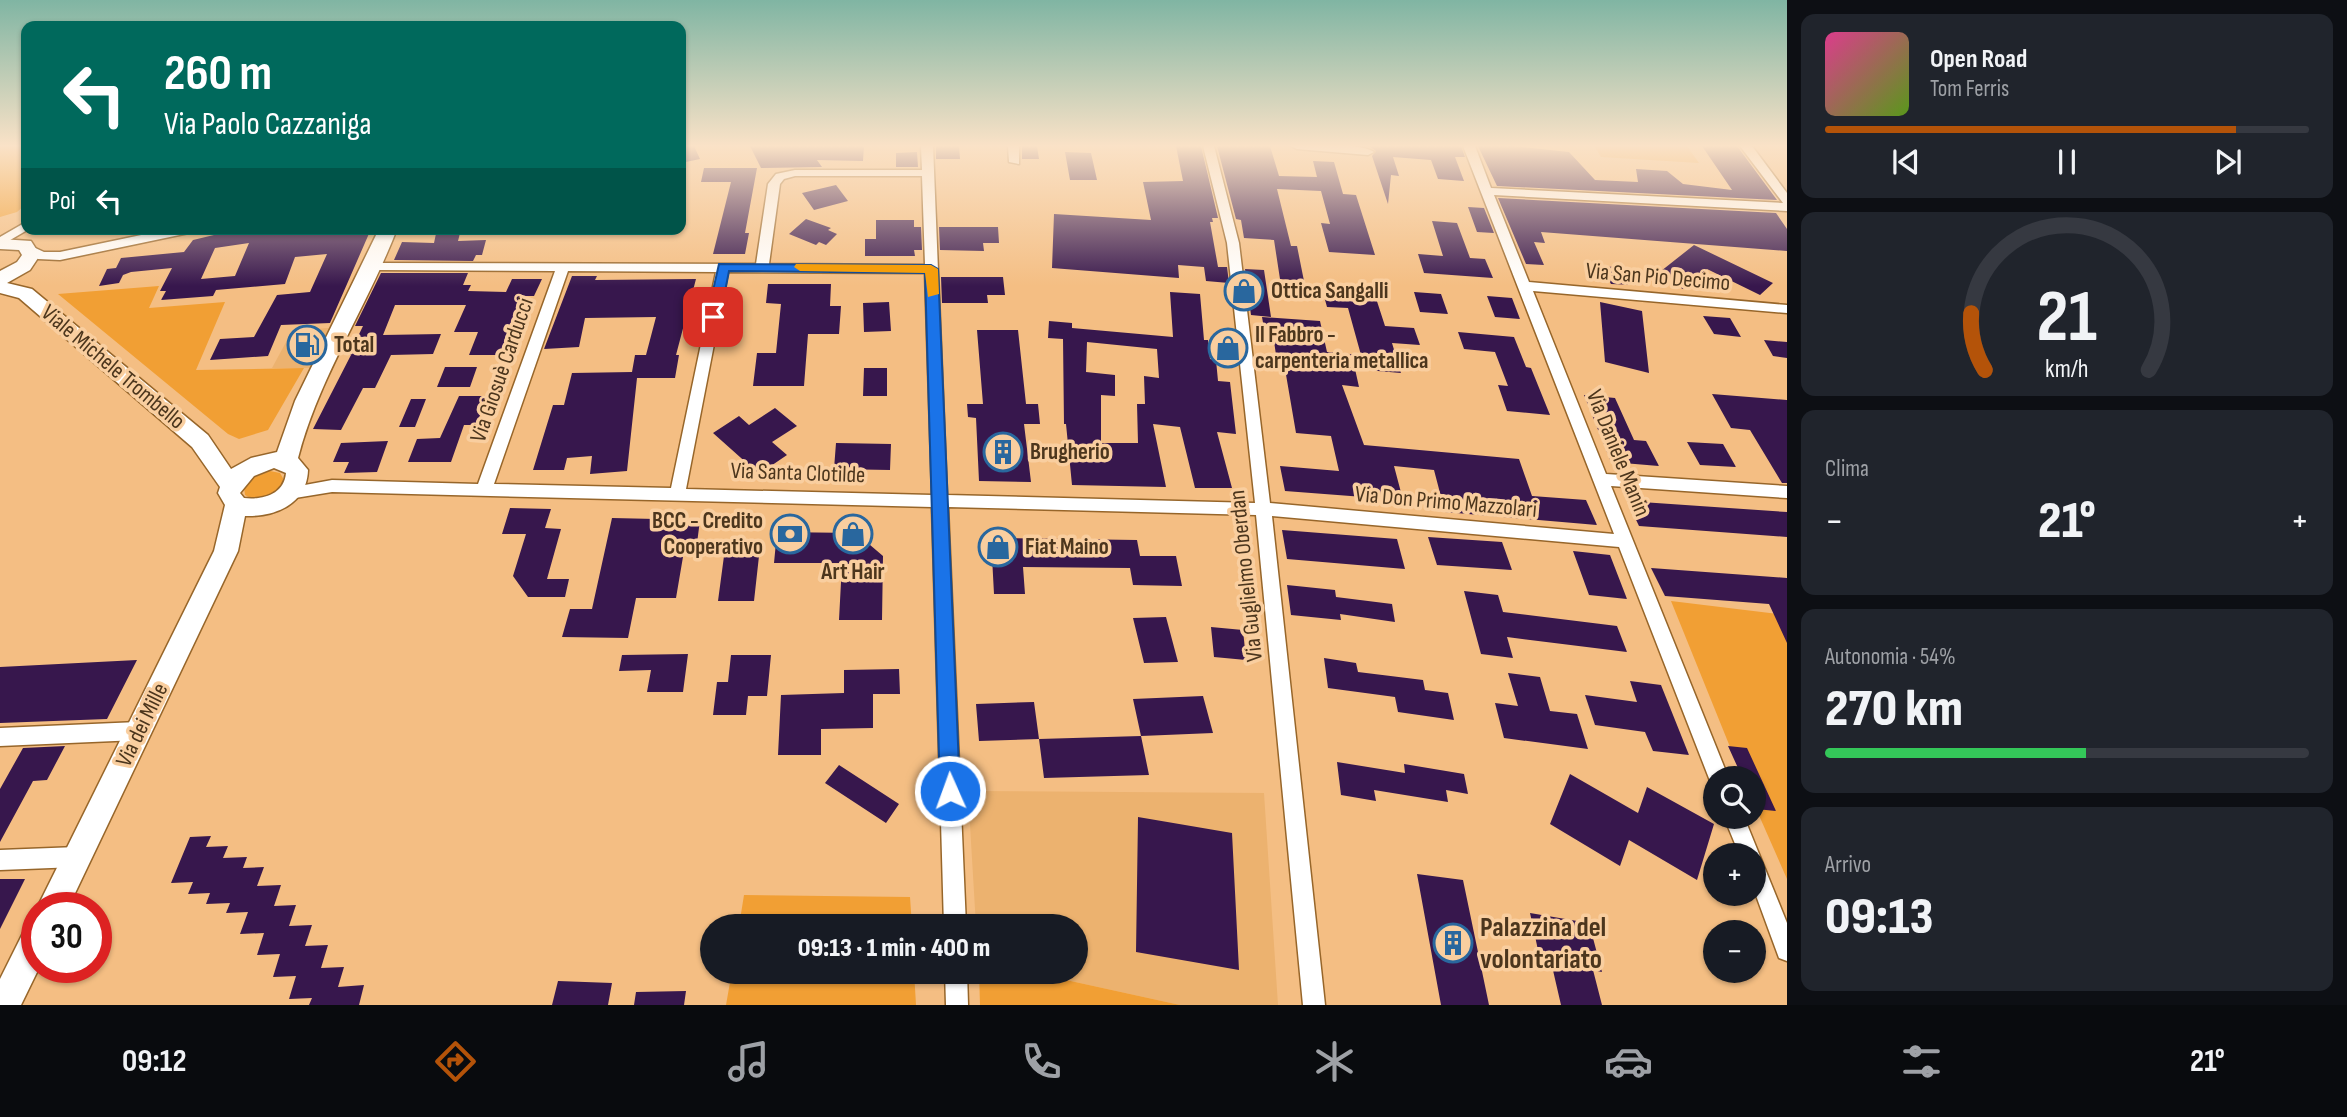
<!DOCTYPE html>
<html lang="it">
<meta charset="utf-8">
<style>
body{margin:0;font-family:"Sofia Sans Condensed",sans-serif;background:#20242c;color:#f1f3f6;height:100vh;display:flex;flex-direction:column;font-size:26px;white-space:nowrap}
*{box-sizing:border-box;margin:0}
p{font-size:23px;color:#9ea1a6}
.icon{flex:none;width:38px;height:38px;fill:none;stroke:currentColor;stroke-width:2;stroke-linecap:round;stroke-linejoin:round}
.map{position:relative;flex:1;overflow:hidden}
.sheet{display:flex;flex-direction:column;gap:14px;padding:14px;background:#0d0f14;width:560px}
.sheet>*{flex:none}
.banner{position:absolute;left:21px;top:21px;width:665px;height:214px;border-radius:14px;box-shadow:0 2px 5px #0004;background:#00695c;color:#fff;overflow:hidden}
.buttons{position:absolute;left:1703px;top:766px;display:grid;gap:14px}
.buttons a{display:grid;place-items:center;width:63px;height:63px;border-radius:50%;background:#171b24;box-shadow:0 2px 5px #0004;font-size:35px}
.speed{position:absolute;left:21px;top:892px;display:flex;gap:14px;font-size:35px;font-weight:700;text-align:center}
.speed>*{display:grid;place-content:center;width:91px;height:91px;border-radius:50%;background:#171b24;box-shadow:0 2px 5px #0004;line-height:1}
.speed .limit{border:10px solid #d22;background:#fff;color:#111}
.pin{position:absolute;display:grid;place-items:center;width:60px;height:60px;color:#fff;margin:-30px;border-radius:14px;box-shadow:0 4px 10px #0006}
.me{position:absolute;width:77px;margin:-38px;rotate:358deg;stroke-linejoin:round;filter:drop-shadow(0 0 5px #0008)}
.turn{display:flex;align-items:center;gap:24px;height:147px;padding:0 28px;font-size:32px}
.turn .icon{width:91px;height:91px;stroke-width:2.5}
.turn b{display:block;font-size:49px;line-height:60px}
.then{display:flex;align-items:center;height:66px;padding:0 28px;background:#0003;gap:14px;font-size:26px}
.big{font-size:52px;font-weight:800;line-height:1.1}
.sheet .card{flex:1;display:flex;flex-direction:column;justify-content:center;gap:10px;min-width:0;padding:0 24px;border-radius:14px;background:#20242c}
.sheet .dial{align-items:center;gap:0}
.dial svg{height:182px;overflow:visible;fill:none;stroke:#363941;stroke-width:7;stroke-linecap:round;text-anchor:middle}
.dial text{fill:#f1f3f6;stroke:none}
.song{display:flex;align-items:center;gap:21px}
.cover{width:84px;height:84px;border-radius:10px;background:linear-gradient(135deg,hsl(330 70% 55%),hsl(90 70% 35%))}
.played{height:7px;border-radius:4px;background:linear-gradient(90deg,#b45309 85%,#363941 85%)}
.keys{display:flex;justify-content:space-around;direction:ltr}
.heat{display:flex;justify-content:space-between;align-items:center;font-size:38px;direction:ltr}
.charge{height:10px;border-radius:5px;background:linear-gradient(90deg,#34c759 54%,#363941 0)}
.trip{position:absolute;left:700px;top:914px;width:388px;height:70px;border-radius:35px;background:#171b24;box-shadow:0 2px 5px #0004;font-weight:800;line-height:70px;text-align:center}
.tabs{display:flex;height:112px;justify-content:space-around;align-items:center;background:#090b0e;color:#9ea1a6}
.tabs .icon{width:49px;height:49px}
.tabs .selected{color:#b45309}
.tabs b{font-size:32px;color:#f1f3f6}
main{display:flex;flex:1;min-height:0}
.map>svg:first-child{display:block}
.built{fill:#ecb26f}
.green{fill:#f19f34}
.building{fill:#37174d;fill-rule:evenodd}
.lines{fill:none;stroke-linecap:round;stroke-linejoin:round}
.street-casing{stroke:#97662a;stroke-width:3}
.secondary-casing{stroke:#97662a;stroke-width:3}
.street{fill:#fff;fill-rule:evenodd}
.secondary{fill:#fff;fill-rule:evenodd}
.route{fill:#1a73e8;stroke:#114b97;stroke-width:2}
.slow{fill:#f59e0b}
.labels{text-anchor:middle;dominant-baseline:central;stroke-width:7;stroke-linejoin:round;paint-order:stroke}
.street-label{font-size:23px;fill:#4c361d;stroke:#f9ce9f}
.poi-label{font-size:23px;font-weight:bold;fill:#4c361d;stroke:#f9ce9f;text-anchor:start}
.near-poi-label{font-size:28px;font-weight:bold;fill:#4c361d;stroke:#f9ce9f;text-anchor:start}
</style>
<main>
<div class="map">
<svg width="1787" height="1005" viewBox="0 0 1787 1005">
<rect width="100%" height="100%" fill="#f4be83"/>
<path class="built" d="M339 327 319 368H272L292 331Z
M968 791 1264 793 1278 1005H1180L1025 971H1076V926H976Z"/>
<path class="green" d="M0 146H26V204L17 212 0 217Z
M1594 146H1687L1699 163 1601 157Z
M159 286 149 308 225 302 196 370 304 368 268 430 239 439 228 434 58 294Z
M270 471 280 473 284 480C279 495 260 504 245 495L244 487 252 478Z
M1671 601 1787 615V879L1754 804V779H1743Z
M744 895 910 897 912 926H739Z
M732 971H914L916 1005H726Z
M979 971H1025L1180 1005H980Z"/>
<path class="building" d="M681 146H694L700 159 681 163Z
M750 146H864L863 161 817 160 822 167 761 168Z
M936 146H959L960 159H936Z
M1022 146H1037L1039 159H1022Z
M1176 146H1201L1218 218H1212L1213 222H1210L1218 267H1227L1229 283 1206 281 1204 267 1178 265 1179 278 1052 268 1054 214 1151 220 1143 182 1183 181Z
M1217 146H1270L1279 176 1317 177 1313 161 1334 162 1343 194 1356 195 1375 255 1329 252 1321 223 1330 224 1321 191 1277 189 1291 246H1297L1304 281 1280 279 1274 240 1244 238 1241 220 1236 219Z
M1369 146H1461L1465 157H1455L1464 181 1438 179 1431 160 1393 157 1399 176 1391 175 1388 204 1372 156 1376 151Z
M1478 146H1513L1569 152 1595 180 1638 182 1636 169 1667 171 1683 184 1732 190 1702 146H1737L1777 200 1497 186Z
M917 152 918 167H896V153Z
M1065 152 1091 153 1097 180H1070Z
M704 168H757L745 233H749L745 254H713L731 182H701Z
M836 185 848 201 814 210 802 193Z
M1498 198 1776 213 1787 229V251L1541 232 1545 243 1534 242 1544 265 1526 264Z
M1468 207 1484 208 1494 233 1477 232Z
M806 219 831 228 828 230 837 234 826 245 819 242 816 245 789 234Z
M876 220H914V227H921L922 250H914L915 256H865V239H876Z
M1432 221 1457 223 1470 258 1485 259 1493 278 1424 273 1418 254 1443 256Z
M939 227H998L999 243H983L984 251 940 250Z
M239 229H371L330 323 281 325 268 356 210 360 220 339 254 337 277 295 310 292 327 254 295 257 285 284 216 290 213 296 161 300 166 291H160L172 268 131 272 123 275 119 283 99 286 107 269 116 268 121 258 184 252 193 240ZM249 243 235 276 201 279 215 248Z
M437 229H461L458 241 486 240 482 255H476L473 261 394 260 402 242 434 243Z
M1694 245 1773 283 1760 295 1707 269 1683 289 1656 275Z
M1601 266 1628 268 1638 285 1611 284Z
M1245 269 1264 270 1271 317 1251 315Z
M381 273H468L463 285H471L468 291 506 292 512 279H542L534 296H525L506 350 497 351V355H469L478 332H454L466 305H395L383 335 441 334 433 354 391 355 375 388H363L341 430 313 429 351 355H349L363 326H355Z
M572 276H597L595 280 696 279 676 355H679L675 378H637L627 471 590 474 592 456 567 458 564 470H533L553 405H564L572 373 632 372 635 355H646L656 317 585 318 579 347 544 349Z
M941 277H1003L1005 295H987L988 303H942Z
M768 284H831L830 306H841L839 334H808L804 386H753L757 353H776L781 304 766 303Z
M1321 285 1373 289 1385 326 1414 328 1420 345 1392 343 1401 373 1355 369 1359 387 1342 385 1364 445 1519 459 1532 496 1586 500 1597 525 1445 512 1434 470 1394 466 1403 500 1285 491 1280 466 1339 471 1331 436 1296 433 1284 363 1277 362 1273 334H1265L1262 317 1320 321 1327 352 1361 355 1348 308 1327 307Z
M1170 292 1200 294 1204 340H1208L1210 359 1216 360 1218 381 1230 382 1236 434 1217 432 1232 488H1195L1180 427 1153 424 1166 487 1072 485 1066 424H1064L1063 339 1048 338 1049 321 1072 323V328L1173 337ZM1087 342 1157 349 1159 378 1144 376 1145 404H1137L1138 443H1101V395L1115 396V375L1086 372Z
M1414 292 1441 294 1448 314 1420 312Z
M1487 296 1512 298 1520 319 1495 317Z
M889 302 891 331 864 332 863 303Z
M1600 302 1642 311 1649 373 1605 362Z
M1703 316 1730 318 1741 337 1714 334Z
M977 330H1018L1026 404H1038L1040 424H1024L1031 482 979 481 976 418 968 417 967 404H983Z
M1458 332 1514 337 1526 367 1531 368 1550 415 1507 411 1498 385 1508 386 1495 352 1464 349Z
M1764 340 1787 342V358L1773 356Z
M445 367H477L470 387H437Z
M864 368H887V396H863Z
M1712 394 1787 400V483H1782L1750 430 1731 428Z
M1584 395 1615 398 1634 440 1646 441 1659 466 1611 462Z
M459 396H488L476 425H464L451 462H408L417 439 440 438Z
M411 399H426L415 427H399Z
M775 408 797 426 772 442 787 455 759 474 713 433 739 416 749 425Z
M388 441 377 472 344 473 349 462H333L341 443Z
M1687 442 1723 444 1736 467 1700 465Z
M836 443 891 444 890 470 834 469Z
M1627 501 1787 512V537L1639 526Z
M510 508 551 509 545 528 561 529 547 579H569L565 597H528L513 576 526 534H502Z
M612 518 700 520 696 551H684L676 598H636L628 638 562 637 570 609H592Z
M1282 530 1397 539 1405 569 1287 559Z
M777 532 856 533 883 556 882 620H839L842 563H774Z
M1428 537 1502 542 1512 570 1437 565Z
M991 538 1137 540 1140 556H1176L1182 586 1133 585 1130 568 1023 567 1025 594H994Z
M1573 551 1610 555 1627 599 1589 595Z
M724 556H759L754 601H718Z
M1651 568 1787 578V643L1769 604 1665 596Z
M1287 585 1335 590 1336 597 1392 604 1395 622 1340 614 1341 620 1291 615Z
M1464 591 1498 595 1503 612 1617 626 1627 652 1507 637 1513 658 1481 654Z
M1166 617 1178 662 1144 663 1133 618Z
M1211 627 1243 630 1246 660 1214 657Z
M688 654 683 692H647L651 670 619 671 622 655Z
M731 655H771L767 696H748L746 715H713L717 682H728Z
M1324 658 1356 663 1358 672 1423 680 1425 690 1448 693 1454 720 1398 712 1395 697 1328 688Z
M137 660 107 719 0 723V667Z
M899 669 900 694H873V728L821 729V755H778L781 695 844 693V670Z
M1508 673 1540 677 1550 711 1577 714 1588 749 1504 738 1495 703 1518 706Z
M1630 681 1661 685 1689 755 1653 751 1645 732 1595 725 1585 695 1637 702Z
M1203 696 1213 733 1141 736 1133 699Z
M1034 702 1039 739 979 741 976 704Z
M1141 736 1149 775 1044 778 1039 739Z
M65 746 47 780 33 781 0 842V789L23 748Z
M1728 746 1747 748 1776 811 1756 809 1754 779H1743Z
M1337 762 1405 773 1404 764 1464 774 1468 794 1446 790 1448 802 1374 790 1376 801 1341 795Z
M839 765 899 804 886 823 825 783Z
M1570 774 1638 813 1647 787 1714 824 1697 880 1629 840 1620 866 1550 824Z
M1138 817 1232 833 1239 970 1136 952Z
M211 836 206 847 228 846 223 858 247 857 243 868 264 867 257 886 281 885 274 906 296 905 289 926 312 925 305 946 328 945 321 968 344 967 338 987 364 985 359 1005H309L312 998 289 999 296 976 273 977 280 954 257 955 264 933 240 934 248 912 226 913 230 903 206 904 210 893 188 894 193 882 171 883 190 837Z
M1417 874 1463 880 1489 1005H1441Z
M0 879H25L0 929Z
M1530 913 1589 923 1602 972 1593 970 1602 1005H1561L1552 966 1541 964Z
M558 981 612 983 608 1005H552Z
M686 991 684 1005H634L636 992Z"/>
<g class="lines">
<defs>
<path id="street" d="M921 146H933L947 495 1255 503 1227 243 1203 146H1214L1239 243 1270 503 1614 534 1463 146H1475L1491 188 1783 203 1740 146H1752L1787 193V211L1494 195 1529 282 1787 305V313L1533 291 1606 474 1787 486V498L1611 486 1729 779H1715V787L1712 786 1619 547 1272 516 1325 1005H1303L1256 515 948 507 966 926H944L932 507 332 492 289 499 283 497 281 493 283 489 332 480 478 484 555 271 375 270 369 266 371 263 756 264 768 184 776 174 795 170H922ZM795 176H922L925 265 769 264 780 184 784 179ZM568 271 716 272 671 488 494 484ZM728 272 925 273 932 495 686 489Z
M1008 146H1019V164L1009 162Z
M1291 146C1311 145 1359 142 1374 152L1368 155 1297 149Z
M26 222V229H29L0 246V237Z
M170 229H195L189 233 60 260 38 259 25 250 31 246 44 252H60Z
M138 722 145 725 147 731 145 737 138 740 0 746V728Z
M1724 817H1744L1787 923V961L1779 958 1754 890V856H1740Z
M77 847 84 850 87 857 84 864 77 867 0 870V850Z
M945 971H967L968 1005H946Z"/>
<path id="secondary" d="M379 229H397C367 307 319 377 298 458L308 470C307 504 275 517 245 516L238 551 68 908H37L214 551 225 505 218 493 220 487 192 447 19 298 0 293V271L17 262 22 255 19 250 0 249V239L31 241 40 255 30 270 7 283 32 289 208 435 231 469 251 458 277 452 295 401ZM274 468 286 473C284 495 262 500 244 498L240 493 254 476Z
M37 923 39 968 21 1005H0V979L26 927Z"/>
</defs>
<use href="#street" class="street-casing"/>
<use href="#secondary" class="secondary-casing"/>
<use href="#street" class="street"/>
<use href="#secondary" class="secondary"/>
</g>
<linearGradient id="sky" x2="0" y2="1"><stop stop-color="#80b5a3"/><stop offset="0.51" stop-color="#fae2c7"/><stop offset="1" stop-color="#fae2c7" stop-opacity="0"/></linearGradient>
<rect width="1787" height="286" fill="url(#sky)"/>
<path class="route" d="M719 264 931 265 938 269 960 791 957 797 950 800 943 797 940 791 925 273 729 271 720 317 713 321 707 317Z"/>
<path class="slow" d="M796 264 931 265 938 269 939 294 928 297 925 273 800 271 794 267Z"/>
<defs>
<symbol id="shop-ring" viewBox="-11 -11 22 22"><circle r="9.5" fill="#f9ce9f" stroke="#29679e" stroke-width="1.5"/><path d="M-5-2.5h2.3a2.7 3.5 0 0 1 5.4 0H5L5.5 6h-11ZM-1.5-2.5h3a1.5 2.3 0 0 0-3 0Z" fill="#29679e"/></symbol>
<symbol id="fuel-ring" viewBox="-11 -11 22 22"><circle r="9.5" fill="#f9ce9f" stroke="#29679e" stroke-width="1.5"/><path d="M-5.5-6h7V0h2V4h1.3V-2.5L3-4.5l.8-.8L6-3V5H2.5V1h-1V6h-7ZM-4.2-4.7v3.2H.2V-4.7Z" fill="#29679e"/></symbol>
<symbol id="building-ring" viewBox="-11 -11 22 22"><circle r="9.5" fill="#f9ce9f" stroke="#29679e" stroke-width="1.5"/><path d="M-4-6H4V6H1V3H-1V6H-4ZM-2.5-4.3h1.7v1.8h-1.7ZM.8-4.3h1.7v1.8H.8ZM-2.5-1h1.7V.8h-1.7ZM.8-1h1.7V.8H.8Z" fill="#29679e"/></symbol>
<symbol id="bank-ring" viewBox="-11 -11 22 22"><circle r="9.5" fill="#f9ce9f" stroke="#29679e" stroke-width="1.5"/><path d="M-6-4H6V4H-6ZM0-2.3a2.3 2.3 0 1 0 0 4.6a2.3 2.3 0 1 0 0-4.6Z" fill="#29679e"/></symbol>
</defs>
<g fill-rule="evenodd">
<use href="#shop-ring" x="1222" y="269" width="44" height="44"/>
<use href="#fuel-ring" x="285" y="323" width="44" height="44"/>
<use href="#shop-ring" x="1206" y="326" width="44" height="44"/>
<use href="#building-ring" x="981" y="430" width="44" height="44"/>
<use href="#bank-ring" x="768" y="512" width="44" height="44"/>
<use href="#shop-ring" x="831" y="512" width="44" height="44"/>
<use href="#shop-ring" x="976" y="525" width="44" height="44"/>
<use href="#building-ring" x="1431" y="921" width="44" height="44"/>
</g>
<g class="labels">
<g class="street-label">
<text transform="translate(1658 277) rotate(5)">Via San Pio Decimo</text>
<text transform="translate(113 367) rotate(40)">Viale Michele Trombello</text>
<text transform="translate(502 370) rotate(-71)">Via Giosuè Carducci</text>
<text transform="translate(1618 453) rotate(68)">Via Daniele Manin</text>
<text transform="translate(798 473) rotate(2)">Via Santa Clotilde</text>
<text transform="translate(1446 502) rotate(5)">Via Don Primo Mazzolari</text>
<text transform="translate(1246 576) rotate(-96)">Via Guglielmo Oberdan</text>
<text transform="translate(142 725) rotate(-64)">Via dei Mille</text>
</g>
<g class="poi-label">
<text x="1271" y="291">Ottica Sangalli</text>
<text x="1255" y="335">Il Fabbro -<tspan x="1255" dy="26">carpenteria metallica</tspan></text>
<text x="334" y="345">Total</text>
<text x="1030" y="452">Brugherio</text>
<text x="763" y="521" text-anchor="end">BCC - Credito<tspan x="763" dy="26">Cooperativo</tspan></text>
<text x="1025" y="547">Fiat Maino</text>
<text x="853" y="572" text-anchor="middle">Art Hair</text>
</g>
<g class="near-poi-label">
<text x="1480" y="927">Palazzina del<tspan x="1480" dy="32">volontariato</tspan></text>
</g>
</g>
</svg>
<div class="buttons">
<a><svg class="icon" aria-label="search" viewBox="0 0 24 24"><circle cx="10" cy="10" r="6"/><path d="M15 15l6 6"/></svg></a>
<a>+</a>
<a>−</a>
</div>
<div class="speed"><div class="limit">30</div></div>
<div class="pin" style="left:713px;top:317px;background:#d93025"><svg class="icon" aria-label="arrive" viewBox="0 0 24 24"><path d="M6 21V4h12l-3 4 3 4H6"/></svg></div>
<svg class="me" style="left:950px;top:791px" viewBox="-20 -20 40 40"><circle r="17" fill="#1a73e8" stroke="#fff" stroke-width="3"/><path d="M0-11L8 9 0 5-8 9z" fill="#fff"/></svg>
<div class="trip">09:13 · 1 min · 400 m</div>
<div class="banner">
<div class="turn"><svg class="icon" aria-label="left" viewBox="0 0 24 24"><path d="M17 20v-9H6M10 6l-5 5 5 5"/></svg><div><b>260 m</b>Via Paolo Cazzaniga</div></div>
<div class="then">Poi<svg class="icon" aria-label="left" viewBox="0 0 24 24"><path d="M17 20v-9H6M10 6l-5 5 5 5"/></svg></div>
</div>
</div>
<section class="sheet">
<div class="card">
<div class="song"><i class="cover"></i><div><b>Open Road</b><p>Tom Ferris</p></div></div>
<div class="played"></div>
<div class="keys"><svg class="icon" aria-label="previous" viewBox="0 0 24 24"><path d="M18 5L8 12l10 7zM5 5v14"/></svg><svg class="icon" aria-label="pause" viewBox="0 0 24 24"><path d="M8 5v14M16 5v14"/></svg><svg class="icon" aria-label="next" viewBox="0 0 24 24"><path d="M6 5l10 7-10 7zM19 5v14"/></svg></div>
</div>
<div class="card dial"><svg viewBox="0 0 100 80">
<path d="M14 69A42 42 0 1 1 86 69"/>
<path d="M14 69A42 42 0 0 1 8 44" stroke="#b45309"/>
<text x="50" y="56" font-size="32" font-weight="700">21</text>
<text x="50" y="72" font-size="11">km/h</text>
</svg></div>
<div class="card"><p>Clima</p>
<div class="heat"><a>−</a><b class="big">21°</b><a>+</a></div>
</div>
<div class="card"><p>Autonomia · 54%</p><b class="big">270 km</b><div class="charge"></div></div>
<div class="card"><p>Arrivo</p><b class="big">09:13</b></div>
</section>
</main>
<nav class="tabs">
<b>09:12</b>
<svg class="icon selected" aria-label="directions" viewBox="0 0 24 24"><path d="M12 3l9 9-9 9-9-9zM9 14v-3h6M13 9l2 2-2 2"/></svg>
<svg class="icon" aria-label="music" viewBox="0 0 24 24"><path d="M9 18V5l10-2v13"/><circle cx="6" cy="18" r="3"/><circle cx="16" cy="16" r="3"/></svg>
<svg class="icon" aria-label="phone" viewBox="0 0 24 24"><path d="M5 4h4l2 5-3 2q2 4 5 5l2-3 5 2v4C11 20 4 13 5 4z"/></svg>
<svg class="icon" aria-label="climate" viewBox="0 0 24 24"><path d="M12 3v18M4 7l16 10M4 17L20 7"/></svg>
<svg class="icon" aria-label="car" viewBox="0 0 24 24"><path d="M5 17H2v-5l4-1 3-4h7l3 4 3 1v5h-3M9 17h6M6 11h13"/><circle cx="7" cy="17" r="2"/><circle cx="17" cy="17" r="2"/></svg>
<svg class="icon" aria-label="filters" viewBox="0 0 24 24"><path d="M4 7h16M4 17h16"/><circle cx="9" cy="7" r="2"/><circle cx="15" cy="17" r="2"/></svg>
<b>21°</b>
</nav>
